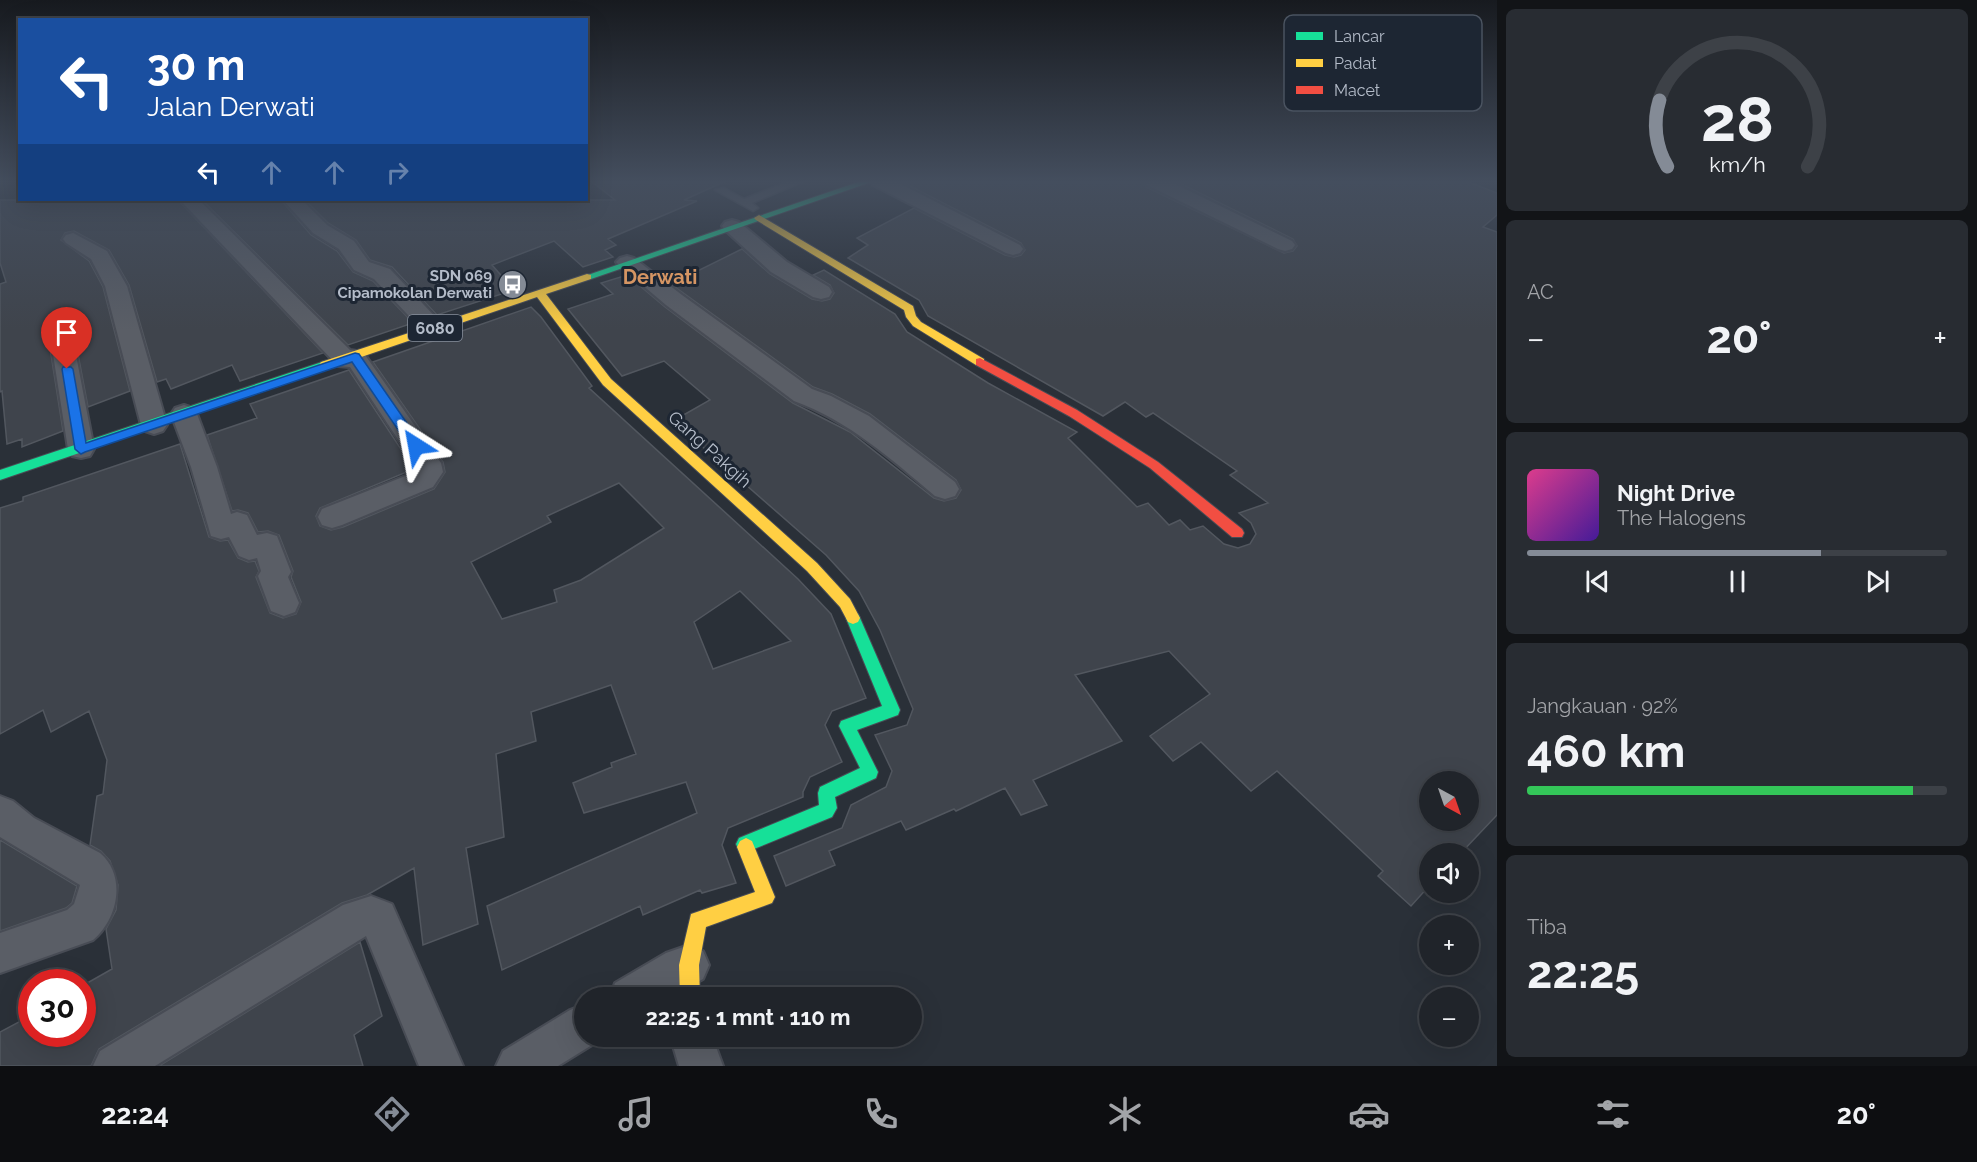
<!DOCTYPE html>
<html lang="id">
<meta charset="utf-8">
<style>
body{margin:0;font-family:Raleway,sans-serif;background:#282c32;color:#f1f3f6;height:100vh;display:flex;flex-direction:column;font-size:22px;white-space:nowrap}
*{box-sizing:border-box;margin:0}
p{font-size:20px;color:#a2a4a8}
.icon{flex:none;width:33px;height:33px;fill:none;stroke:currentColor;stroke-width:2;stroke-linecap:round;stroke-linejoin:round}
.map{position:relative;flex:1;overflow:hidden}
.details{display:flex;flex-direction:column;gap:9px;padding:9px;background:#121417;width:480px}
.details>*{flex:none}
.guide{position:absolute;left:18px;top:18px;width:570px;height:183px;border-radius:0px;box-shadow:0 6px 24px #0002,0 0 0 2px #3d4147;background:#1a4fa0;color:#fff;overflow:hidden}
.needle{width:39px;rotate:140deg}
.buttons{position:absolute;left:1419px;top:771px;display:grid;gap:12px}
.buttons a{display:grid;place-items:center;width:60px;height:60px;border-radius:50%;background:#20242a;box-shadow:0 6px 24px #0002,0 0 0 2px #3d4147;font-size:30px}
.speed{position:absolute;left:18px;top:969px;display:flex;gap:12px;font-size:30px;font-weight:700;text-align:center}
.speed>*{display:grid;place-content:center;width:78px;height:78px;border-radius:50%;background:#20242a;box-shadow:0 6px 24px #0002,0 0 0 2px #3d4147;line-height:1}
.speed .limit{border:9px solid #d22;background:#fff;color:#111}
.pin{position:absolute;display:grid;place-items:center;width:51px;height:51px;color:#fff;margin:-62px -26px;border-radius:50% 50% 50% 0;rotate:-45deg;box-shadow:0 0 6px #0007}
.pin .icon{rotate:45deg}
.me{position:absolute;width:66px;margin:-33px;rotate:326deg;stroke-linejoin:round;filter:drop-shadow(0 0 4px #0008)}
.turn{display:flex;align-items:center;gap:21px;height:126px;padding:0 30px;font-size:27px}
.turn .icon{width:78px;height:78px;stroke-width:2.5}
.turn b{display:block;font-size:42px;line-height:51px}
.lanes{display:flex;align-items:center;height:57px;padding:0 30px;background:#0003;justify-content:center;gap:30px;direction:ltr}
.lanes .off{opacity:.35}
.big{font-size:45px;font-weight:700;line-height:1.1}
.details .widget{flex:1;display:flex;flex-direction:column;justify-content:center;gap:9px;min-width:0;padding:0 21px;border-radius:9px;background:#282c32}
.details .dial{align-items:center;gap:0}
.dial svg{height:156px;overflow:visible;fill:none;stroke:#3d4147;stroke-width:7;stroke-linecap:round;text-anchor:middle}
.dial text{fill:#f1f3f6;stroke:none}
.song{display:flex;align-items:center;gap:18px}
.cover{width:72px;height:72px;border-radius:9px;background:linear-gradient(135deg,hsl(330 70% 55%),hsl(260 70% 35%))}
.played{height:6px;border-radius:3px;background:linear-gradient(90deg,#848b96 70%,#3d4147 70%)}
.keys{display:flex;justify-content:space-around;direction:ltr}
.heat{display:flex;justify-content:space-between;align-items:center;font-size:33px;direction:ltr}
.charge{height:9px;border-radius:4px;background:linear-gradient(90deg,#34c759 92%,#3d4147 0)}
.trip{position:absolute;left:574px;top:987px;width:348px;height:60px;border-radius:30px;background:#20242a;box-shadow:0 6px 24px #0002,0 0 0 2px #3d4147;font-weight:700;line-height:60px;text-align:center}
.tabs{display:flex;height:96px;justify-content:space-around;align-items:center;background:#0d0e11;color:#a2a4a8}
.tabs .icon{width:42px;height:42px}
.tabs .current{color:#848b96}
.tabs b{font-size:27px;color:#f1f3f6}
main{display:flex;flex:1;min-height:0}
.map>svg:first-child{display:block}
.building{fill:#3f444c;stroke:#52575f;stroke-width:1.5;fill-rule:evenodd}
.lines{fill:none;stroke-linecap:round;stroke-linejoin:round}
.lane-casing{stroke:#484c55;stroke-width:3}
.street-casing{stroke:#484c55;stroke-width:4}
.fast-casing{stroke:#484c55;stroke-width:2}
.slow-casing{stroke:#484c55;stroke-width:2}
.jam-casing{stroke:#484c55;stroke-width:2}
.lane{fill:#5a5e66;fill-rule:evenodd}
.street{fill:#5a5e66;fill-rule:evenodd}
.fast{fill:#16e098;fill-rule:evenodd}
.slow{fill:#ffcf43;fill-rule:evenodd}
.jam{fill:#f24e42;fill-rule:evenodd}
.route{fill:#1a73e8;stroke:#114b97;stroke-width:1.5}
.labels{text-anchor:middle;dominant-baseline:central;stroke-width:6;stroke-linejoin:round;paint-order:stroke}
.far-poi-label{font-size:15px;font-weight:bold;fill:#b4bcc9;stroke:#1d2633;text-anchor:end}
.shield{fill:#1d2633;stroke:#878f9c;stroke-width:1.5}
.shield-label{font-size:16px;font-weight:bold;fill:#b4bcc9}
.street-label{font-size:18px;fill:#b4bcc9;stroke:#1d2633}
.far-district-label{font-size:20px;font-weight:bold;fill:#d59563;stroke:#1d2633}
.key{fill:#1d2633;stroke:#4a5360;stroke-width:1.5}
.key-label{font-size:16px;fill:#b4bcc9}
</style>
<main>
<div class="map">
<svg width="1497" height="1066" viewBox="0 0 1497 1066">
<rect width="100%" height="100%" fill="#2a3038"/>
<path class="building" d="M591 181H726L684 200 697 201 608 239 616 245 605 250 613 257 583 267 554 241 492 265 514 290 437 315 392 267 370 260 356 240 328 223 305 200H615Z
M900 181H1143L1146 187 1284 253 1293 251 1297 246 1293 239 1175 181H1466L1497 193V215L1483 227 1497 232V815L1460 854H1430V885L1411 906 1378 876 1383 871 1277 771 1251 791 1201 742 1173 761 1150 736 1210 694 1169 651 1075 675 1122 741 1033 780 1047 805 1021 815 1005 788 956 811 954 809 906 830 901 821 829 851 835 865 786 886 774 856 842 828 851 805 886 787 892 771 875 735 907 725 913 709 880 630 859 591 826 555 673 421 710 400 664 361 622 376 568 309 613 294 601 283 627 275 665 307 793 403 850 432 934 498 944 501 956 498 961 490 956 480 870 414 832 394 813 387 671 284 742 249 770 274 812 299 822 301 830 299 834 293 830 285 813 275 824 270 895 314 907 332 988 383 1077 432 1068 438 1137 507 1148 503 1169 525 1180 520 1190 530 1203 526 1224 544 1238 548 1250 544 1256 534 1251 523 1239 513 1268 503 1230 475 1237 471 1153 413 1146 417 1125 402 1103 416 928 316 919 300 848 258 868 245 857 238 914 208 1005 255 1014 257 1021 255 1025 250 1021 243ZM1430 782H1468V820H1430Z
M0 200H178L323 353 240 381 232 365 171 389 166 379 157 382 129 285 109 250 74 231 65 233 61 240 89 261 103 287 130 391 88 407 73 328 69 322 61 320 51 322 47 329 63 431 22 447V439L7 444 2 391 0 392V284L6 282 0 263Z
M202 200H281L311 235 337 251 353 272 373 281 413 323 348 345Z
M531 307 541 317 592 386 589 388 798 579 831 614 866 698 832 711 825 725 842 762 810 777 803 792V797L728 828 722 845 736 883 702 893 700 890 643 915 640 906 502 970 487 906 697 813 686 782 584 813 573 783 612 767 611 763 636 754 611 685 531 712 536 741 496 754 504 837 466 848 478 924 423 945 414 868 367 895 342 903 99 1049 91 1066H0V1032L32 1015V1034H82V986L112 969 106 929 116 910 118 885 110 861 101 851 90 845 97 796 103 794 107 760 89 711 51 732 43 710 0 734V508L23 501V497L180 444 209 537 220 541 228 540 238 558 248 562 255 561 259 571 256 577 270 613 283 618 296 614 301 602 291 577 293 571 279 535 268 531 258 532 248 513 238 510 232 511 207 435 257 418 250 404 349 370 414 469 320 508 316 516 320 526 331 530 343 527 434 489 445 472 443 462 373 362ZM619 483 664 528 581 580 554 590 557 602 502 619 471 562 551 522 547 516ZM740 591 791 641 713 669 694 622Z
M0 840 77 886 72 903 66 908 0 931Z
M360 942 382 1016 354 1035 363 1066H159Z"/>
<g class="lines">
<defs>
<path id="lane" d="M790 181H804L752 203 758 208 753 211 715 190 724 188 744 199Z"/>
<path id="street" d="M871 181H895L1020 245 1023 249 1020 253 1013 255 1006 253 873 185Z
M1145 181H1169L1292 241 1295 245 1292 249 1285 251 1278 249 1147 185Z
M180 200H199L350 350 363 352 441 463 443 472 433 487 342 525 332 528 322 525 318 517 322 509 413 473 416 470 415 465 350 367 338 366Z
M283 200H302L327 225 354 241 369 262 390 269 441 323 444 328 441 333 433 335 425 333 374 279 354 270 339 249 313 233Z
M732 220 739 222 787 262 829 287 832 292 829 297 821 299 813 297 771 272 725 230 722 226 725 222Z
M73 233 107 251 127 286 167 425 163 431 154 434 145 431 141 425 105 286 91 259 66 243 63 239 66 235Z
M627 256 634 258 682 295 812 389 831 396 869 416 955 482 959 489 955 496 945 499 935 496C891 459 849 421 794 401L666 305 620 266 616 262 620 258Z
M60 322 68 324 71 329 94 449 90 456 81 458 72 456 68 449 49 329 52 324Z
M184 405 193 408 197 414 217 467 231 514 237 512 247 515 257 535 267 533 277 536 291 572 288 577 299 603 295 612 284 616 271 611 258 576 261 571 257 558 249 560 239 556 229 537 221 539 211 536 191 467 171 414 175 408Z
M0 796 13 801 34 818 100 853C127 876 118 919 93 940L0 973V933L67 910 74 904 80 885 0 837Z
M371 896 392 904 463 1066H419L366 936 155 1066H93L100 1051 343 905Z
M689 945 703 951 709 965 703 979 669 998H610L615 983 666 953Z
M585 1004V1036H601L600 1040 558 1066H496L503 1051 570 1010Z
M670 1036H712L723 1066H679Z"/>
<path id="fast" d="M861 181H874L591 279H583L582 277Z
M325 361 329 362V368L0 480V470Z
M853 612 858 614 860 618 900 710 898 715 857 730 878 772 876 778 835 797 837 808 832 817 754 849 752 853 746 856 740 853 736 844 739 838 819 805 818 793 820 787 860 768 839 726 841 721 882 706 846 618 848 614Z"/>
<path id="slow" d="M759 215 913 306 916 316 921 322 984 359V365H976L913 326 906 317 904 310 756 220 754 218Z
M587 274 591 275V279L546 294 611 379 817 563 850 599 860 618 858 622 853 624 848 622 840 607 807 571 603 385 537 297 329 368H321L319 365 321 362Z
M746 838 752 841 775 897 772 903 706 927 699 965 700 998H680L679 965 691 914 755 892 737 847 740 841Z"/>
<path id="jam" d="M980 358 1077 410 1158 462 1242 529 1244 533 1242 537H1232L1150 468 1069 416 976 365V359Z"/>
</defs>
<use href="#lane" class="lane-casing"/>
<use href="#street" class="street-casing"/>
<use href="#fast" class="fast-casing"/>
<use href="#slow" class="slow-casing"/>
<use href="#jam" class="jam-casing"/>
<use href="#lane" class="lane"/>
<use href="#street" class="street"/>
<use href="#fast" class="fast"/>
<use href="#slow" class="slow"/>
<use href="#jam" class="jam"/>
</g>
<linearGradient id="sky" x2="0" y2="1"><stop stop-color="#171a1f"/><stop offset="0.55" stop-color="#444e5e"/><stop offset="1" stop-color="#444e5e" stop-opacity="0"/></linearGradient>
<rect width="1497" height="330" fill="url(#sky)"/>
<path class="route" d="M355 353 359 354 420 442 422 446 420 449H411L352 362 85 452 81 454 75 449 62 369 63 367H71L73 369 86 443Z"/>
<defs>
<symbol id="bus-disc" viewBox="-11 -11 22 22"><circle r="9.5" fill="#848b96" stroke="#1d2633"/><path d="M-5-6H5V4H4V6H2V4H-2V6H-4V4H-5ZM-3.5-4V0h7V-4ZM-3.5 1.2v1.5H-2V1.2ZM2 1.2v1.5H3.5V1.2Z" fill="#fff"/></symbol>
</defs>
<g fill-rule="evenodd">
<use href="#bus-disc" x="496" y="268" width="33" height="33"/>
</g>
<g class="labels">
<g class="far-poi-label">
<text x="492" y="276">SDN 069<tspan x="492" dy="17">Cipamokolan Derwati</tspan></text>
</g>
<rect class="shield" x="408" y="315" width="54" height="26" rx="4.5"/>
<g class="shield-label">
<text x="435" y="328">6080</text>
</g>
<g class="street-label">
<text transform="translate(710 449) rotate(42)">Gang Pakgih</text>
</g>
<g class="far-district-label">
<text x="660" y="277">Derwati</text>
</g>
</g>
<rect x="1284" y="15" width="198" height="96" rx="9" class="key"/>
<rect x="1296" y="32" width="27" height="8" fill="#16e098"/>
<rect x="1296" y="59" width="27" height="8" fill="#ffcf43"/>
<rect x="1296" y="86" width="27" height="8" fill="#f24e42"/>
<g class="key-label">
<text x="1334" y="42">Lancar</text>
<text x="1334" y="69">Padat</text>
<text x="1334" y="96">Macet</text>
</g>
</svg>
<div class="buttons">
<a><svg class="needle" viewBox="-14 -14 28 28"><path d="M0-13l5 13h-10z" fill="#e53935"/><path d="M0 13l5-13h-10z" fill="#a2a4a8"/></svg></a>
<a><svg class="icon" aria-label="sound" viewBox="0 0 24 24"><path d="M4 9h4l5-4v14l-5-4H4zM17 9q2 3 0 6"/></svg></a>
<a>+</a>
<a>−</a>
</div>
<div class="speed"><div class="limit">30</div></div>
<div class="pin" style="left:67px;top:369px;background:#d93025"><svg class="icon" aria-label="arrive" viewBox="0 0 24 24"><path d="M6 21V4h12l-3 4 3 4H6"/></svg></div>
<svg class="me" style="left:416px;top:446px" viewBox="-20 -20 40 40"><path d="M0-17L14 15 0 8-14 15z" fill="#1a73e8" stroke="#fff" stroke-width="4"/></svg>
<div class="trip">22:25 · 1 mnt · 110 m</div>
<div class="guide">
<div class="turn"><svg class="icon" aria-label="left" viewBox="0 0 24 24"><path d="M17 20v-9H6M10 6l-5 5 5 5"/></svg><div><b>30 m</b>Jalan Derwati</div></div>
<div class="lanes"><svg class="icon" aria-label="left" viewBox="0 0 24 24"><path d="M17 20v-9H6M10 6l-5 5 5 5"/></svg><svg class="icon off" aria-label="ahead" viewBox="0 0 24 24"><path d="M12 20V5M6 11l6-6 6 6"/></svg><svg class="icon off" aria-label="ahead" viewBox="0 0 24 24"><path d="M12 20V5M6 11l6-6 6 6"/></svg><svg class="icon off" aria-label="right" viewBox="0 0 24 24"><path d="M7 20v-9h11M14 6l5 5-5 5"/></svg></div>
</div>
</div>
<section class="details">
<div class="widget dial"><svg viewBox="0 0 100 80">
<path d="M14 69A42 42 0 1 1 86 69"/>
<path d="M14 69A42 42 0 0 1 10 35" stroke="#848b96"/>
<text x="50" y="56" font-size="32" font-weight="700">28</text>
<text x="50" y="72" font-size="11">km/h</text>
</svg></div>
<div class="widget"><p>AC</p>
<div class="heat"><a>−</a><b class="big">20°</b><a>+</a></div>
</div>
<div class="widget">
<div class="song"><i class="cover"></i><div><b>Night Drive</b><p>The Halogens</p></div></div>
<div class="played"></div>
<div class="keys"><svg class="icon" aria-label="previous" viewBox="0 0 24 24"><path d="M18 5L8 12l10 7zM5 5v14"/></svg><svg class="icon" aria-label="pause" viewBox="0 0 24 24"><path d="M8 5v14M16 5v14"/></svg><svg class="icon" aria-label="next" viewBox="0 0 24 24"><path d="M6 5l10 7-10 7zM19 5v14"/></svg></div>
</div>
<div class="widget"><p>Jangkauan · 92%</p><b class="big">460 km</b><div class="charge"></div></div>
<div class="widget"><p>Tiba</p><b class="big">22:25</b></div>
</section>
</main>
<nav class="tabs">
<b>22:24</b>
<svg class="icon current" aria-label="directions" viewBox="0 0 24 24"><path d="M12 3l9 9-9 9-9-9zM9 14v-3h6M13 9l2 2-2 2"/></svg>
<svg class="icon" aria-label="music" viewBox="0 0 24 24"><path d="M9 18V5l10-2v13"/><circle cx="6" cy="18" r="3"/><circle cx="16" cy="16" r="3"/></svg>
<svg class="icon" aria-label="phone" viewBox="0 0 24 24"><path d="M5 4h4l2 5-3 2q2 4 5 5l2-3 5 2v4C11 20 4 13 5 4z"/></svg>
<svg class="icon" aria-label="climate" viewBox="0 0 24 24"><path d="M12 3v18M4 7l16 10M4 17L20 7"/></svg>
<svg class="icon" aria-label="car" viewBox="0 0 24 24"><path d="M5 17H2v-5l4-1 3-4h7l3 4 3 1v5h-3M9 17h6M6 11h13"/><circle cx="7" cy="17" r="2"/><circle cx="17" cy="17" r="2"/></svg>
<svg class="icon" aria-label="filters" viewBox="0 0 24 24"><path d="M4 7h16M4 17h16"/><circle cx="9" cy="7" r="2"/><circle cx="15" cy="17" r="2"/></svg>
<b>20°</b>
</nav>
